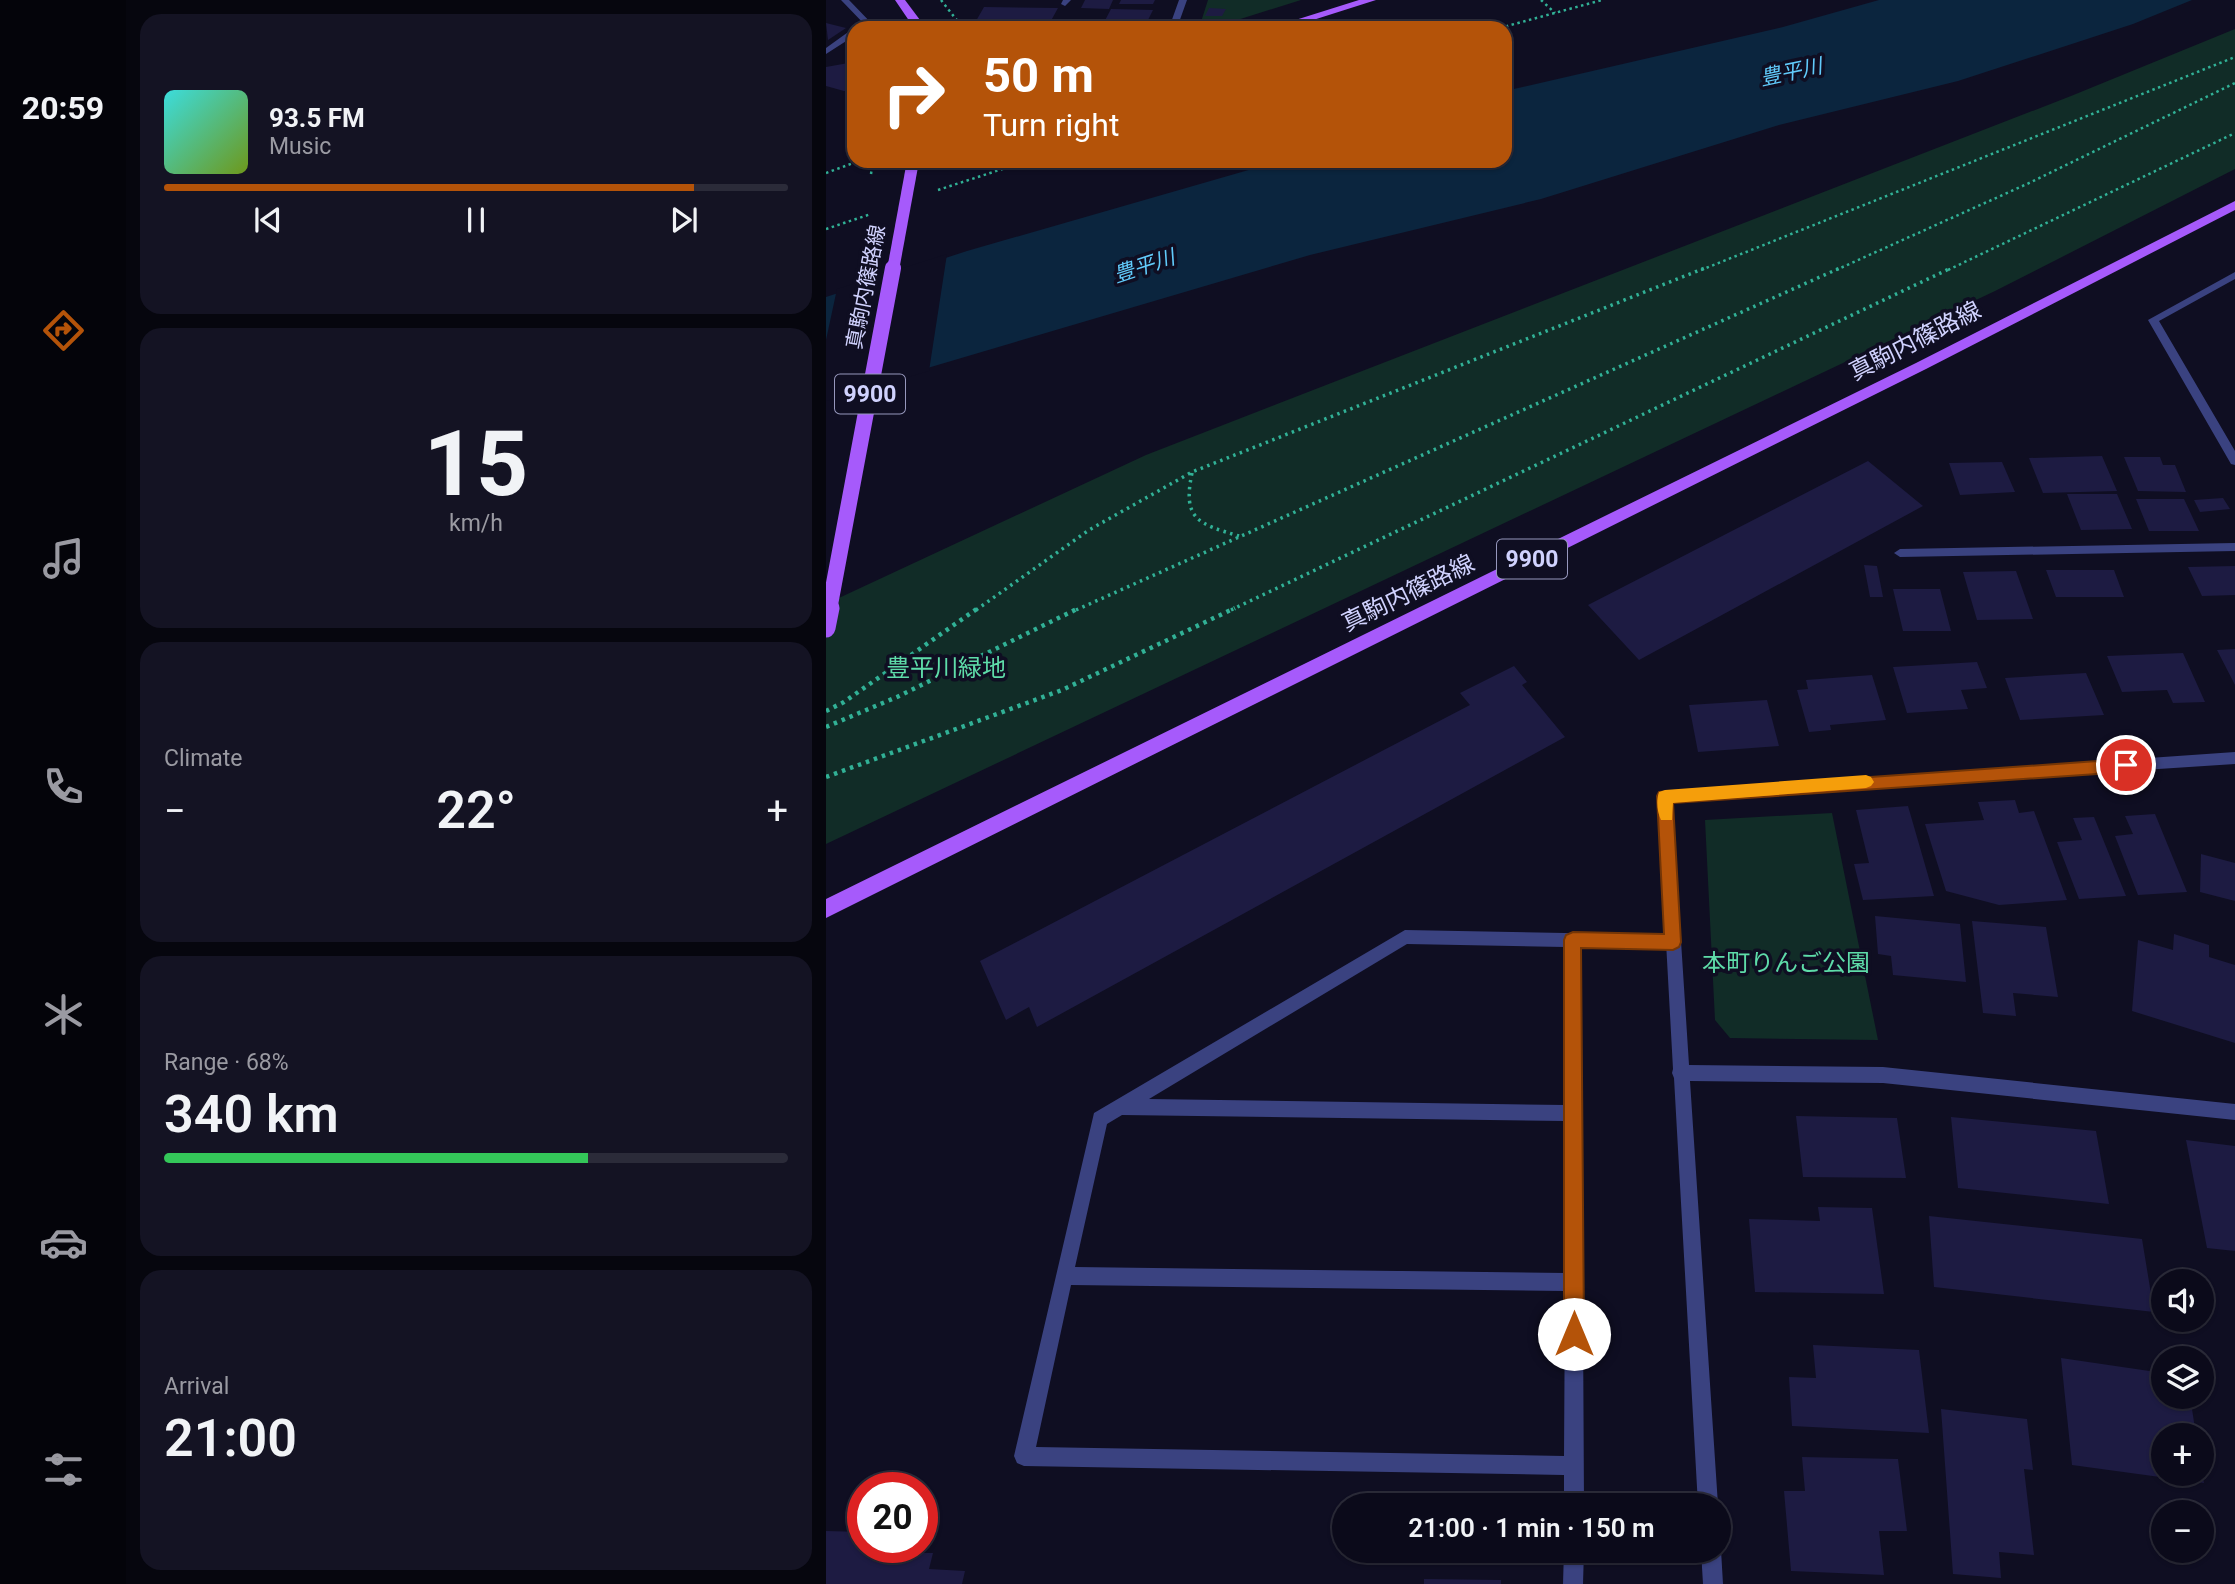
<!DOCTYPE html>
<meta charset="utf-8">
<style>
body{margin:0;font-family:Roboto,"Noto Sans JP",sans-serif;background:#141323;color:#f1f3f6;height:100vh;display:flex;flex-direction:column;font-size:26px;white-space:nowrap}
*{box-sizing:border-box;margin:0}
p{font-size:23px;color:#9a9aa2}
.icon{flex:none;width:38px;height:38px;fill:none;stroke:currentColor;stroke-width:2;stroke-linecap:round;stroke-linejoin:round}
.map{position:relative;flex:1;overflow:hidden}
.details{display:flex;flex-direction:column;gap:14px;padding:14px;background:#06060e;width:700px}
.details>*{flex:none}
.banner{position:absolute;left:21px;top:21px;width:665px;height:147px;border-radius:21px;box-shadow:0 2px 5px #0004,0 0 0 2px #2b2b39;background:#b45309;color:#fff;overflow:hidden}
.tools{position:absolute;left:1325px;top:1269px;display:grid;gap:14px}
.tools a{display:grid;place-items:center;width:63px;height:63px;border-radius:50%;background:#0b0a1a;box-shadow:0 2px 5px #0004,0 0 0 2px #2b2b39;font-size:35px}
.speed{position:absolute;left:21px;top:1472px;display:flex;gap:14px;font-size:35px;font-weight:700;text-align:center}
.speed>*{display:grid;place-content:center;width:91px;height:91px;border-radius:50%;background:#0b0a1a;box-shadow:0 2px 5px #0004,0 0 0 2px #2b2b39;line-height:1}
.speed .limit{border:10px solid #d22;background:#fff;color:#111}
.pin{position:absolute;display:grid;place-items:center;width:60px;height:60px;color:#fff;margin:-30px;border:4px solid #fff;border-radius:50%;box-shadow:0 2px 7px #0007}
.me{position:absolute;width:77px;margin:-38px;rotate:0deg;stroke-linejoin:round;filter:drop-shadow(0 0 5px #0008)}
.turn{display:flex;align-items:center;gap:24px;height:147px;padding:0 21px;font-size:32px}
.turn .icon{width:91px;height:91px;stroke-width:2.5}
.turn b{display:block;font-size:49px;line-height:60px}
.big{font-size:52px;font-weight:600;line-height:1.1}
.details .widget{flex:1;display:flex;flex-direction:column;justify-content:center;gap:10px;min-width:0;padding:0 24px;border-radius:21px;background:#141323}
.details .dial{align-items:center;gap:0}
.dial b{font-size:91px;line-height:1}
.song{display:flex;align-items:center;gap:21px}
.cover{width:84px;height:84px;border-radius:10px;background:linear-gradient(135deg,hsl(180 70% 55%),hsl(80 70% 35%))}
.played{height:7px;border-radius:4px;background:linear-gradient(90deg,#b45309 85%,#2b2b39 85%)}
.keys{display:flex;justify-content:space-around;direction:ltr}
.heat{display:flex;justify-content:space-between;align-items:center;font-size:38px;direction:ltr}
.charge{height:10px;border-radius:5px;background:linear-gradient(90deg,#34c759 68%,#2b2b39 0)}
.trip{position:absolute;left:506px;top:1493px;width:399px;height:70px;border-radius:35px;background:#0b0a1a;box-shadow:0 2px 5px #0004,0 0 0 2px #2b2b39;font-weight:600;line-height:70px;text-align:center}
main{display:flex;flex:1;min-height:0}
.tabs{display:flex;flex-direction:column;width:126px;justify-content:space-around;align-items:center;background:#04040a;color:#9a9aa2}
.tabs .icon{width:49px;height:49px}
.tabs .on{color:#b45309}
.tabs b{font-size:32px;color:#f1f3f6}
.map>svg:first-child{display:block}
.green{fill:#112c27}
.water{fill:#0b253e}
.pier{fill:#0f0e22}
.building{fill:#1d1b42}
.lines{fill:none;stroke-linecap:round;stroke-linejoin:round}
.path-far2{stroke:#31b196;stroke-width:2.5;stroke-dasharray:2.5 3.5;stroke-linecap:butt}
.path-far1{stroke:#31b196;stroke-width:3.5;stroke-dasharray:2.5 4.5;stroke-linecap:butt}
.path{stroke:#31b196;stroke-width:4.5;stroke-dasharray:3.5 5;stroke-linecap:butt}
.service{fill:#3a4280;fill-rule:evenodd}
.minor{fill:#3a4280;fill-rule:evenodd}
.primary{fill:#a65afb;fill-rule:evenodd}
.primary-bridge-far2{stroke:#a65afb;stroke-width:12}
.primary-bridge-far1{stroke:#a65afb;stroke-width:16}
.primary-bridge{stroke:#a65afb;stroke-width:19}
.route{fill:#b45309;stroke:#753606;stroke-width:2}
.slow{fill:#f59e0b}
.labels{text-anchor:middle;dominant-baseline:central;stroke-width:7;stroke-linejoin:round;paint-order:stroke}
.far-water-label{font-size:21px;font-style:italic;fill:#61cbfb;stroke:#0f0e22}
.far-street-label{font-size:21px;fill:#d0d2fe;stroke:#0f0e22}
.shield{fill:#0f0e22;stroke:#9697bc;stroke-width:2}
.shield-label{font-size:23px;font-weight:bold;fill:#d0d2fe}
.street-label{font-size:24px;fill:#d0d2fe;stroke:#0f0e22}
.park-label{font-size:24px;fill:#5edca9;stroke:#0f0e22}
</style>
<main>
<nav class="tabs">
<b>20:59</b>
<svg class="icon on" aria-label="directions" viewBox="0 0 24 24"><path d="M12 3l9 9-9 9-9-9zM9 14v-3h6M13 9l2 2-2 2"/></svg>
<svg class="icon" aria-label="music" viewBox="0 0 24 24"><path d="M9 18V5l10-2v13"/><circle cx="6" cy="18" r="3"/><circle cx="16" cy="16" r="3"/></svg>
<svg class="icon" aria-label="phone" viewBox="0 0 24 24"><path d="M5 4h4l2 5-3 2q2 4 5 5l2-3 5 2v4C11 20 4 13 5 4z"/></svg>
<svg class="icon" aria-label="climate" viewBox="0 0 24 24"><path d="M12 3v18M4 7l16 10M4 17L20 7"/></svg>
<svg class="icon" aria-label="car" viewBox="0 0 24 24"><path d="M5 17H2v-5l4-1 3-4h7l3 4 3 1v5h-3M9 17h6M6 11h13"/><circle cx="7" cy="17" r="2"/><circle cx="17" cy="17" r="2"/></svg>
<svg class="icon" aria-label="filters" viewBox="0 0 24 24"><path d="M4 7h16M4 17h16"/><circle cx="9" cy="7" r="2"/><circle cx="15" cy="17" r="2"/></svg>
</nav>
<section class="details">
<div class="widget">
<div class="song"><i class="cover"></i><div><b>93.5 FM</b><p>Music</p></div></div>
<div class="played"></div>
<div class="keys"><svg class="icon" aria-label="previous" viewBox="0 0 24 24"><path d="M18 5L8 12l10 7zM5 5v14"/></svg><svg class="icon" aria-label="pause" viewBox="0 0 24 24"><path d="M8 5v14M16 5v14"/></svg><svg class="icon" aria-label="next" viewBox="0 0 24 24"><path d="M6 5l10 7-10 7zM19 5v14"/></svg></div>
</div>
<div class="widget dial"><b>15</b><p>km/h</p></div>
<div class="widget"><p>Climate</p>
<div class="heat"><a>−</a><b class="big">22°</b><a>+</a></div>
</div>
<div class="widget"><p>Range · 68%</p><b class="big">340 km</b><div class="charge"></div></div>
<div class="widget"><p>Arrival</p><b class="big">21:00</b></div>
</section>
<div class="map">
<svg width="1409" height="1584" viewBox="0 0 1409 1584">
<rect width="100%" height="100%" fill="#0f0e22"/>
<path class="green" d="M382 0H475L386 28H373Z
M1409 29V169L1169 291 0 844V604L320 455 1245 96Z
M1006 813 1052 1040 904 1038 889 1020 879 820Z"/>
<path class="water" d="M1053 0H1366L1307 24 1132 81 953 125 715 199 484 255 0 398V297L141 251 454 161H679V91L957 27Z"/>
<path class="pier" d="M121 254 103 371 0 401V340L11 289Z"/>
<path class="building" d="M259 0H287L283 9 255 8Z
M295 0H329L327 4H293Z
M158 7 232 8 221 28H146Z
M383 8 400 9 396 16H379Z
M285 9 327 10 318 28H275Z
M0 23 20 28 2 40Z
M28 62V90L18 91 0 86V67Z
M1276 456 1291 491 1217 493 1203 458Z
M1298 457H1334L1337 465H1349L1360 492 1312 491Z
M1042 461 1097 506 813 660 762 605Z
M1176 462 1189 492 1134 495 1123 463Z
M1241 494H1291L1306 529 1255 530Z
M1397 498 1404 509 1374 512 1368 500Z
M1310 499H1358L1373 531H1323Z
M1038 565 1051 566 1057 597H1044Z
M1409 566V595L1376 596 1362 567Z
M1220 570H1288L1298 597H1230Z
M1190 571 1207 619 1151 620 1137 572Z
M1067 589H1114L1125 631H1077Z
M1409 649V685L1391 650Z
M1357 653 1379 702 1347 703 1341 690 1296 692 1281 656Z
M1151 662 1161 688 1135 690 1142 709 1081 713 1067 667Z
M688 666 701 682 696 685 739 737 211 1027 203 1007 180 1020 154 961 644 705 634 693Z
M1260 673 1278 715 1194 720 1179 678Z
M1046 675 1060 720 1004 725 1005 730 983 732 971 690 982 689 980 680Z
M941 700 953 746 872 752 863 705Z
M1189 800 1193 813 1208 811 1241 900 1173 905 1120 891 1099 824 1158 820 1152 802Z
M1082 806 1108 896 1037 900 1028 864 1043 863 1030 810Z
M1329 814 1361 892 1312 895 1289 836 1307 834 1299 816Z
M1268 817 1300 896 1253 899 1231 842 1256 840 1247 818Z
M1375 854 1409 863V901L1374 892Z
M1049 916 1134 924 1140 982 1067 975 1065 956 1052 954Z
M1146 921 1220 927 1232 997 1187 993 1190 1016 1157 1013Z
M1348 934 1383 945V957L1409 965V1043L1306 1011 1312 940 1347 950Z
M970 1116 1071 1118 1080 1178 977 1177Z
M1125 1117 1270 1131 1283 1204 1132 1188Z
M1360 1140 1409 1146V1251L1381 1248Z
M992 1207 1046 1208 1058 1294 929 1292 923 1219 994 1221Z
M1103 1216 1316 1239 1328 1312 1108 1287Z
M987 1345 1093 1350 1103 1433 966 1426 963 1377 990 1378Z
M1235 1358 1337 1373V1396H1364L1370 1435H1337V1474H1376L1378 1483 1246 1465Z
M1115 1409 1201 1419 1207 1470 1198 1469 1208 1555 1173 1552 1175 1578 1127 1574Z
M976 1457 1072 1459 1081 1531H1053L1058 1575 965 1571 958 1491H979Z
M0 1531 37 1532V1547H51L50 1552 107 1553 103 1569 139 1571 136 1584H0Z
M598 1579 675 1580V1584H598Z"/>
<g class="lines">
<path class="path-far2" d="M115 0 137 28
M715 0 729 13
M674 28 776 0
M0 173 33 161
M45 174 47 161
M112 190 201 161
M0 229 45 214
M875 270 1409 57
M1010 270 1201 184 1409 83
M1122 270 1409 133"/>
<path class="path-far1" d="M366 473C356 520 373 524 413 536
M150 610 263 530 366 472 879 268
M250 610 1014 268
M405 610 1125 268"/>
<path class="path" d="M0 711 18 702 152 608
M0 727 71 697 253 608
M0 777 236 690 409 608"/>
<path class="service" d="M579 930 847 935 852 937 855 942 852 947 847 949 755 947 758 1505H738V1475L198 1466 191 1463 188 1456 268 1113ZM581 944 739 947V1105L323 1099ZM296 1115 739 1121V1273L249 1267 281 1124ZM245 1285 739 1291 738 1456 210 1447Z
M738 1550H758L757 1584H737Z"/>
<path class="minor" d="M15 0H23L50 28H42Z
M237 0H245L239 6 235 4Z
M353 0H361L351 28H343Z
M25 30H28V36L0 54V48Z
M1409 272V279L1333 321 1409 451V465L1405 464 1322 320Z
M1409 543V551L1074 557 1068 553 1074 549Z
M1409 752V764L846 801 863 1065 1057 1067 1409 1104V1120L1057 1083 864 1081 892 1505H872L848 1078 846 1073 847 1069 832 796 834 792Z
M892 1544 895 1550 897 1584H877L875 1550H892Z"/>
<path class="primary" d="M69 0H79L100 28H88Z
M533 0H550L462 28H444Z
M1409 201V210L1100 369 0 918V899L1090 363Z"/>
<path class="primary-bridge-far2" d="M67 270 87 161"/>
<path class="primary-bridge-far1" d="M3 610 67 268"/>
<path class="primary-bridge" d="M0 628 4 608"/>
</g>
<path class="route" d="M1300 759 1308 765 1300 772 847 803 855 942 853 947 847 950 755 948 758 1334 755 1342 748 1345 741 1342 738 1334V940L740 935 747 932 838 934 831 796 833 792Z"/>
<path class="slow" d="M1040 775 1045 777 1048 782 1045 786 1040 788 847 803 846 820H835C831 812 830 800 833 792L839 790Z"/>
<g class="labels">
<g class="far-water-label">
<text transform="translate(965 72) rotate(-12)">豊平川</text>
<text transform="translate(318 266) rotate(-18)">豊平川</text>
</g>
<g class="far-street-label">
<text transform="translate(40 287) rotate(-79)">真駒内篠路線</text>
</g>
<g class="shield">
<rect x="9" y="374.5" width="70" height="39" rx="5"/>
<rect x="671" y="539.5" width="70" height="39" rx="5"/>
</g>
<g class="shield-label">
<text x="44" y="394">9900</text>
<text x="706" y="559">9900</text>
</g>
<g class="street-label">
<text transform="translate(1089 341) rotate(-27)">真駒内篠路線</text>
<text transform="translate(582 593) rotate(-26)">真駒内篠路線</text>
</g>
<g class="park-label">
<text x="120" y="668">豊平川緑地</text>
<text x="960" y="963">本町りんご公園</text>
</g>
</g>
</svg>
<div class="tools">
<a><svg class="icon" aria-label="sound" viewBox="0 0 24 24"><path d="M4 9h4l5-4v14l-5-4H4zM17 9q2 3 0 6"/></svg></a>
<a><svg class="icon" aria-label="layers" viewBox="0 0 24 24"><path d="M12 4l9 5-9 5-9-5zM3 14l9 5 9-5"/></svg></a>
<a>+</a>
<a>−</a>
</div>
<div class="speed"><div class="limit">20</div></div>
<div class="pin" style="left:1300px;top:765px;background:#d93025"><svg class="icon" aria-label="arrive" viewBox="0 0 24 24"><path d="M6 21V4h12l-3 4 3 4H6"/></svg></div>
<svg class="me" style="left:748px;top:1334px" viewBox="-20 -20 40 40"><circle r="19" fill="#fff"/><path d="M0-13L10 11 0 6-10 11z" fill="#b45309"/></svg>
<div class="trip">21:00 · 1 min · 150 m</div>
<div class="banner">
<div class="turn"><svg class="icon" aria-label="right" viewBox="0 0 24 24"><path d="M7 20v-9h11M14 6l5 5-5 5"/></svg><div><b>50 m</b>Turn right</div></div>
</div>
</div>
</main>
